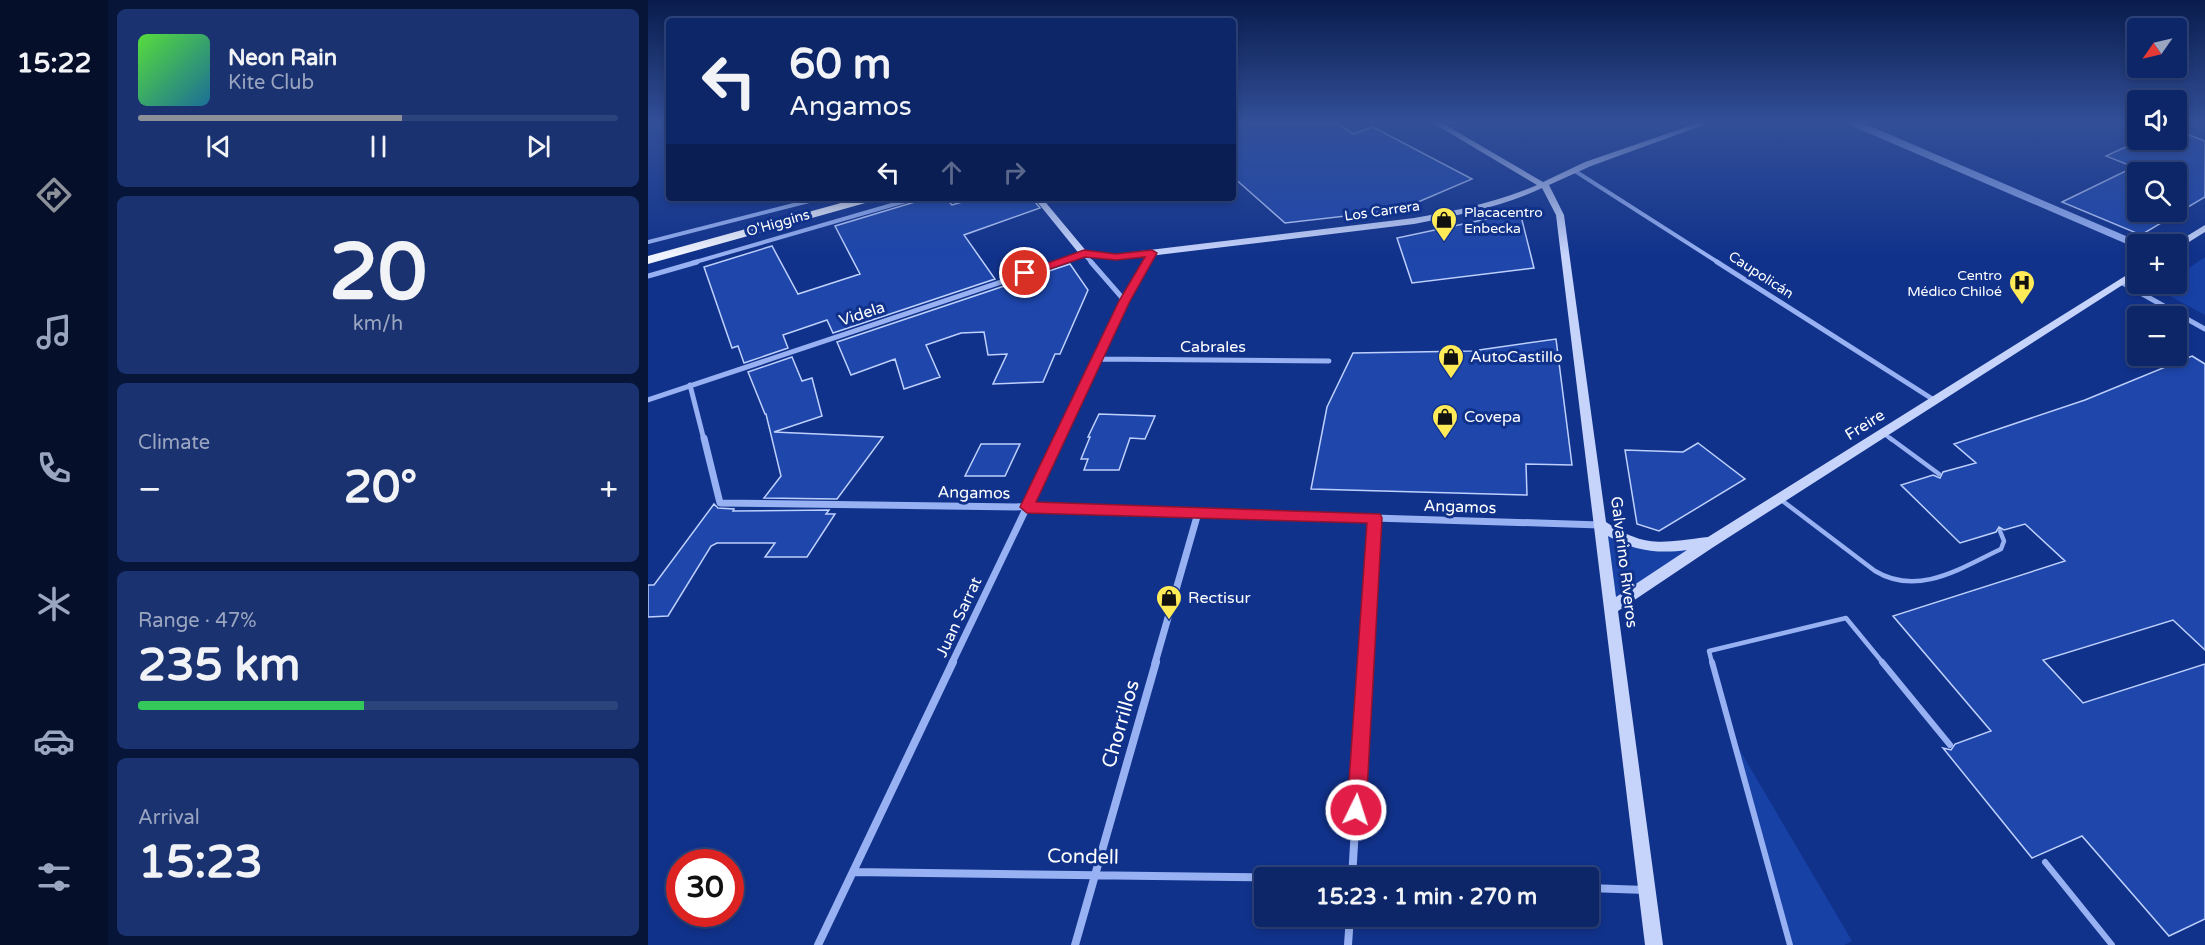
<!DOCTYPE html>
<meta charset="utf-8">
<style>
body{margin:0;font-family:"Varela Round",sans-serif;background:#1b3271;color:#f1f3f6;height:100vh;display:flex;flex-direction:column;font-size:22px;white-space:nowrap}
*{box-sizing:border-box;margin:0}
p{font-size:20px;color:#9aa5c0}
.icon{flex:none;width:33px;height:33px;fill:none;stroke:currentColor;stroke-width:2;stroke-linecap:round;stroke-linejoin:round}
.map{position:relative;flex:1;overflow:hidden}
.side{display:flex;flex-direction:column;gap:9px;padding:9px;background:#071539;width:540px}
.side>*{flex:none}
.guide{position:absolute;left:18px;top:18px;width:570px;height:183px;border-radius:6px;box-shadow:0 3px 9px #0003,0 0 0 2px #2d437c;background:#0d2668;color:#f1f3f6;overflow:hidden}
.needle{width:39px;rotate:236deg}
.controls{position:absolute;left:1479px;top:18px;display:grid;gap:12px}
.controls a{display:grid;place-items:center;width:60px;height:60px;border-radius:6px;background:#0d2668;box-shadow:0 3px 9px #0003,0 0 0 2px #2d437c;font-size:30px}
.speed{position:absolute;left:18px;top:849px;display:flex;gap:12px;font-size:30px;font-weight:700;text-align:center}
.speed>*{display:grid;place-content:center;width:78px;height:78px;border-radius:50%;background:#0d2668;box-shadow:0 3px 9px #0003,0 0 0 2px #2d437c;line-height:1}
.speed .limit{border:9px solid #d22;background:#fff;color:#111}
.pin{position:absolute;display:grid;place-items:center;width:51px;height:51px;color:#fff;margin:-26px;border:3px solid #fff;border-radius:50%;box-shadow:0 2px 6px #0007}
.me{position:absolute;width:66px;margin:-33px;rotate:4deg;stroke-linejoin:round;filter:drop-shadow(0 0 4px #0008)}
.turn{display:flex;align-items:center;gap:21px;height:126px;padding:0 24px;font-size:27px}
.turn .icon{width:78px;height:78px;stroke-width:2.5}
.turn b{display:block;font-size:42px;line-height:51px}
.lanes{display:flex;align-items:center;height:57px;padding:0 24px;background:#0003;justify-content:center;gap:30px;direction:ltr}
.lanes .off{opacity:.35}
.big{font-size:45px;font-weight:800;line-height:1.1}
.side .card{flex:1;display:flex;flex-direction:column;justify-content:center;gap:9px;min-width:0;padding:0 21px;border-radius:9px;background:#1b3271}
.side .dial{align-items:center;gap:0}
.dial b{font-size:78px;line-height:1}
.song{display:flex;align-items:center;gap:18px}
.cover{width:72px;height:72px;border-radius:9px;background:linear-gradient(135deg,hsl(110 70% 55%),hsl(200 70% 35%))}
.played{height:6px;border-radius:3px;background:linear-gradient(90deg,#8c9099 55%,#2d437c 55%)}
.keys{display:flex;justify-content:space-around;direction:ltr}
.heat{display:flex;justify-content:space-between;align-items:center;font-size:33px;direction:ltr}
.charge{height:9px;border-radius:4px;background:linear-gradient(90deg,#34c759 47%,#2d437c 0)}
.trip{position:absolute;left:606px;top:867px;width:345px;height:60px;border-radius:6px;background:#0d2668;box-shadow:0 3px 9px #0003,0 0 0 2px #2d437c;font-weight:800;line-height:60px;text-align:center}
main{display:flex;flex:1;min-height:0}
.menu{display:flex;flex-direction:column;width:108px;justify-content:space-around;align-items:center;background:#050f2a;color:#9aa5c0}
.menu .icon{width:42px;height:42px}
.menu .selected{color:#8c9099}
.menu b{font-size:27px;color:#f1f3f6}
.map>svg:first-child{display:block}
.green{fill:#1841a6}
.building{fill:#1e46ab;stroke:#bed0fd;stroke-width:1.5;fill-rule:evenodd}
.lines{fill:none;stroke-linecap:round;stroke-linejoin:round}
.service-far2{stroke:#97b1f2;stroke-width:4}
.service-far1{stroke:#97b1f2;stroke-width:4.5}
.service{stroke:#97b1f2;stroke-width:6}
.minor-far3{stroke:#97b1f2;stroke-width:4}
.minor-far2{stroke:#97b1f2;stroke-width:5}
.minor-far1{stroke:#97b1f2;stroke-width:7}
.minor{stroke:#97b1f2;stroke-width:8}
.tertiary{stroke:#97b1f2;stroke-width:7}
.secondary{fill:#c6d4fc;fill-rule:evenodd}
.trunk{fill:#f0f4ff;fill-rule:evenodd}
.route{fill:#e11d48;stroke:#92132f;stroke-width:1.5}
.labels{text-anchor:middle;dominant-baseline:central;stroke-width:6;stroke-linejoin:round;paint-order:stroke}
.far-street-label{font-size:14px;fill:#fff;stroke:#11328b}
.far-poi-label{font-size:14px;fill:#fff;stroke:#11328b;text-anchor:start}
.street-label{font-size:16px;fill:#fff;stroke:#11328b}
.poi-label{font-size:16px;fill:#fff;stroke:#11328b;text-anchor:start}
.near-street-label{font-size:20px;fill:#fff;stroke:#11328b}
</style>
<main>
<nav class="menu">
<b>15:22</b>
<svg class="icon selected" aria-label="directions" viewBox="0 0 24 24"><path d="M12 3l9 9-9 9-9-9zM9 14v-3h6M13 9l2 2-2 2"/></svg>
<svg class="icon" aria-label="music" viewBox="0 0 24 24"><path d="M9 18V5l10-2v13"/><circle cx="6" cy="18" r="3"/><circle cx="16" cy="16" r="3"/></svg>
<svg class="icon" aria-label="phone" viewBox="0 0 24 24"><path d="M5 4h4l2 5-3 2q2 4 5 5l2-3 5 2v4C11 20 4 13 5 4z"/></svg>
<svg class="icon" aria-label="climate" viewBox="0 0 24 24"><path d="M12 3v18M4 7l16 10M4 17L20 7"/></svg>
<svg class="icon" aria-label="car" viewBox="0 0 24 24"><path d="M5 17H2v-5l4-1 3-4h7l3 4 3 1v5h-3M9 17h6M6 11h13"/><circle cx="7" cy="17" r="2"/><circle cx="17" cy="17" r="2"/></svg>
<svg class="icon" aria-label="filters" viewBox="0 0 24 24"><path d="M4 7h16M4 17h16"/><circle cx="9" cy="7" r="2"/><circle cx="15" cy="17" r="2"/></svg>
</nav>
<section class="side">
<div class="card">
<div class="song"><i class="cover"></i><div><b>Neon Rain</b><p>Kite Club</p></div></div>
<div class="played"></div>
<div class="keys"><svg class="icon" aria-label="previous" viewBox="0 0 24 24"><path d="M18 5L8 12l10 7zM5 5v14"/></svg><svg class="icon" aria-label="pause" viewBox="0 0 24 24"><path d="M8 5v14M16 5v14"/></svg><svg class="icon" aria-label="next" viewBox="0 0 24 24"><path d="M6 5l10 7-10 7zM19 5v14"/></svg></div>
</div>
<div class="card dial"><b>20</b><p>km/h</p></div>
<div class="card"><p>Climate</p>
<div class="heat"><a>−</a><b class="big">20°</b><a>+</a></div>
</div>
<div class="card"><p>Range · 47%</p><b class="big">235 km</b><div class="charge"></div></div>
<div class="card"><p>Arrival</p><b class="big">15:23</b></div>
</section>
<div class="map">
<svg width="1557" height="945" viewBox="0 0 1557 945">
<rect width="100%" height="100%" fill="#11328b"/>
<path class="green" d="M1557 257V315L1509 289 1518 284H1528L1529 276Z
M953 525 987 546 1059 544 963 608Z
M1084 737 1204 941 1196 945H1142Z"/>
<path class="building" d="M585 123H689L705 134 725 127 824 179 742 214 741 211 637 223 585 177Z
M1528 130 1557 141V197L1493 235 1414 202 1486 167 1458 156 1493 140H1528ZM1490 172H1528V212H1490Z
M280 198H297L304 205 328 198H384L392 208 316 235 347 279 185 333 179 320 135 335 140 348 96 363 90 346 84 348 56 267 124 246 150 294 212 274 187 226Z
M872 212 886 268 764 283 749 238Z
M422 264 440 290 412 354H407L395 382 345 384 359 354 340 355 336 332 313 333 278 345 292 377 256 389 247 359 203 375 189 342Z
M908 339 924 465 878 464 879 495 663 489 679 407 705 353 824 351Z
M1544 356 1557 364V650L1525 620 1395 660 1435 703 1557 664V919L1521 936 1434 836 1384 858 1295 748 1303 750 1307 744 1343 731 1245 616 1417 561 1377 524 1356 530 1351 527 1348 532 1312 543 1253 485 1285 475 1292 478 1295 472 1328 463 1306 444 1437 400Z
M144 357 154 381 164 378 174 416 126 432 235 437 189 499 116 498 133 476 118 414H117L100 372Z
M451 414 507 416 497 439 482 438 471 470H436L440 459H433L442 437H440Z
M1050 443 1097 479 1011 531 989 524 977 450 1035 452Z
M333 444H372L357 476H317Z
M66 504 70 508 86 509 85 511 181 510 178 514H187L159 557H117L127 543H69L63 546 20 616 0 617V585H6Z"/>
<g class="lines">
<path class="service-far2" d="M1235 433 1244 440"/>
<path class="service-far1" d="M1242 438 1291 474
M1132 499 1227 571C1270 597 1313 568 1353 549L1356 541 1352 531
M1064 663 1061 651 1198 618 1235 663"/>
<path class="service" d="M1064 662 1142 945
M1234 662 1302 745
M1397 862 1464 945"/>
<path class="minor-far3" d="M927 171 1071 263
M0 242 173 198
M44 263 268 198
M409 263 436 254 444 263
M498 263 504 253"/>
<path class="minor-far2" d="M443 262 477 301
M1069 262 1286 400
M0 276 49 262
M1473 282 1557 329
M449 359 681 361
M42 385 56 440
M0 400 413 262
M411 440 477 301 499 262"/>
<path class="minor-far1" d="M56 438 72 503 379 507 952 525
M304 663 412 438
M507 663 550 513
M717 663 726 518"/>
<path class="minor" d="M205 872 664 878
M704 878 717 662
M940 888 998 890
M170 945 305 662
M427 945 508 662
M700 945 702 916"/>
<path class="tertiary" d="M1206 123 1490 245"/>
<path class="secondary" d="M785 123H794L895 182 937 162 1050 123H1061L943 166 901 185 916 215 958 522C998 549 1015 542 1060 537L1490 268V275L1064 548 970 611 1015 945H997L908 215 894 188C854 207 809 215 766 224L468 260 433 256 386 198H394L439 252 468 254 766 218C807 211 850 202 889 185ZM960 536C985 551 1011 554 1039 550L968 597Z
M1557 225V232L1528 250V244H1526Z"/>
<path class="trunk" d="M211 198H230L228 200 0 264V256Z"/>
</g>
<linearGradient id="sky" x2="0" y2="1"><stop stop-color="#091c4c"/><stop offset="0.48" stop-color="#324f98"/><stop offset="1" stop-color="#324f98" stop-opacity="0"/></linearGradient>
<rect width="1557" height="255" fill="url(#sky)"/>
<path class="route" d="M436 250 468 254 504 250 509 253 482 301 388 502 732 514 734 518 718 810 715 817 708 820 701 817 699 810 719 523 379 513 372 507 471 301 497 257 468 260 437 257 381 276 372 273Z"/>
<defs>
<symbol id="shop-pin" viewBox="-11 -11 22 30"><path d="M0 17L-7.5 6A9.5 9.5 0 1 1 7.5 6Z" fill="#ffea58" stroke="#11328b"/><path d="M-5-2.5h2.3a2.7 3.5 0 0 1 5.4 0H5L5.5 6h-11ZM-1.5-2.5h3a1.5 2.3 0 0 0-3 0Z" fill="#111"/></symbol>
<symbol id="hospital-pin" viewBox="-11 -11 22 30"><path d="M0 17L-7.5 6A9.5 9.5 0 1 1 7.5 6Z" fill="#ffea58" stroke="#11328b"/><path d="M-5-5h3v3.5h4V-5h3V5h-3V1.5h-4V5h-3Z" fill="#111"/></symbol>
</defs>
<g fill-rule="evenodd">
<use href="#shop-pin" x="781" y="205" width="30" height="40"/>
<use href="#hospital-pin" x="1359" y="268" width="30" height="40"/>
<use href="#shop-pin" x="788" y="342" width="30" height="40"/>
<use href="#shop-pin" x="782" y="402" width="30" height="40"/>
<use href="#shop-pin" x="506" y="583" width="30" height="40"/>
</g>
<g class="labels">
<g class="far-street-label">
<text transform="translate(734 211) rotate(-8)">Los Carrera</text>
<text transform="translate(130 223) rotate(-16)">O'Higgins</text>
<text transform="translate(1113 275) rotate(33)">Caupolicán</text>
</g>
<g class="far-poi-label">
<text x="816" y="212">Placacentro<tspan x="816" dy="16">Enbecka</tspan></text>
<text x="1354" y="275" text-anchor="end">Centro<tspan x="1354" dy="16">Médico Chiloé</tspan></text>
</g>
<g class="street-label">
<text transform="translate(214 314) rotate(-18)">Videla</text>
<text x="565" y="347">Cabrales</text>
<text transform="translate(1217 425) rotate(-32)">Freire</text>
<text transform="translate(326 493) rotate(1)">Angamos</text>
<text transform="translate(812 507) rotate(2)">Angamos</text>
<text transform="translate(976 562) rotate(83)">Galvarino Riveros</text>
<text transform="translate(311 617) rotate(-65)">Juan Sarrat</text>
</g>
<g class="poi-label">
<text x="822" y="357">AutoCastillo</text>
<text x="816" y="417">Covepa</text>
<text x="540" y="598">Rectisur</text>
</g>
<g class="near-street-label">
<text transform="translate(473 724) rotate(-74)">Chorrillos</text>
<text transform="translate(435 857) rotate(1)">Condell</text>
</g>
</g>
</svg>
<div class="controls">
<a><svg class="needle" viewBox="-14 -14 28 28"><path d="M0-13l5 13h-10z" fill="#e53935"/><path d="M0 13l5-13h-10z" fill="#9aa5c0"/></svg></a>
<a><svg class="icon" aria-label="sound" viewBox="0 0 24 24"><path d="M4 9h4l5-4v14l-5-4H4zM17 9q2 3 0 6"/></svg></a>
<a><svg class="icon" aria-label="search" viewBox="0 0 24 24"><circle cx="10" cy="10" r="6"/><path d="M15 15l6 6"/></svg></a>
<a>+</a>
<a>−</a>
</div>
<div class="speed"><div class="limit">30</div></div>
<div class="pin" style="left:377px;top:273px;background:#d93025"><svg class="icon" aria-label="arrive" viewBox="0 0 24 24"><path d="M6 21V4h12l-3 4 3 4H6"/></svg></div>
<svg class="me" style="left:708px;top:810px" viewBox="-20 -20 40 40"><circle r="17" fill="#e11d48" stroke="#fff" stroke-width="3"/><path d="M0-11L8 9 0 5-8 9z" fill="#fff"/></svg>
<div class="trip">15:23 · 1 min · 270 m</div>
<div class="guide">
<div class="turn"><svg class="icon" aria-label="left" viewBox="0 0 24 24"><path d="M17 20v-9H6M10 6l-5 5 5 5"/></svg><div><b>60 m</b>Angamos</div></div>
<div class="lanes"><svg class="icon" aria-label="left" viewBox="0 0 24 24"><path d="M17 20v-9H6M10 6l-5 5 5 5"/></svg><svg class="icon off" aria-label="ahead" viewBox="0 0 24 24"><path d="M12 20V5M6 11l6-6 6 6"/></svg><svg class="icon off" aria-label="right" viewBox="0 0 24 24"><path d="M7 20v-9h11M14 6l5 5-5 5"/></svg></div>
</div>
</div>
</main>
